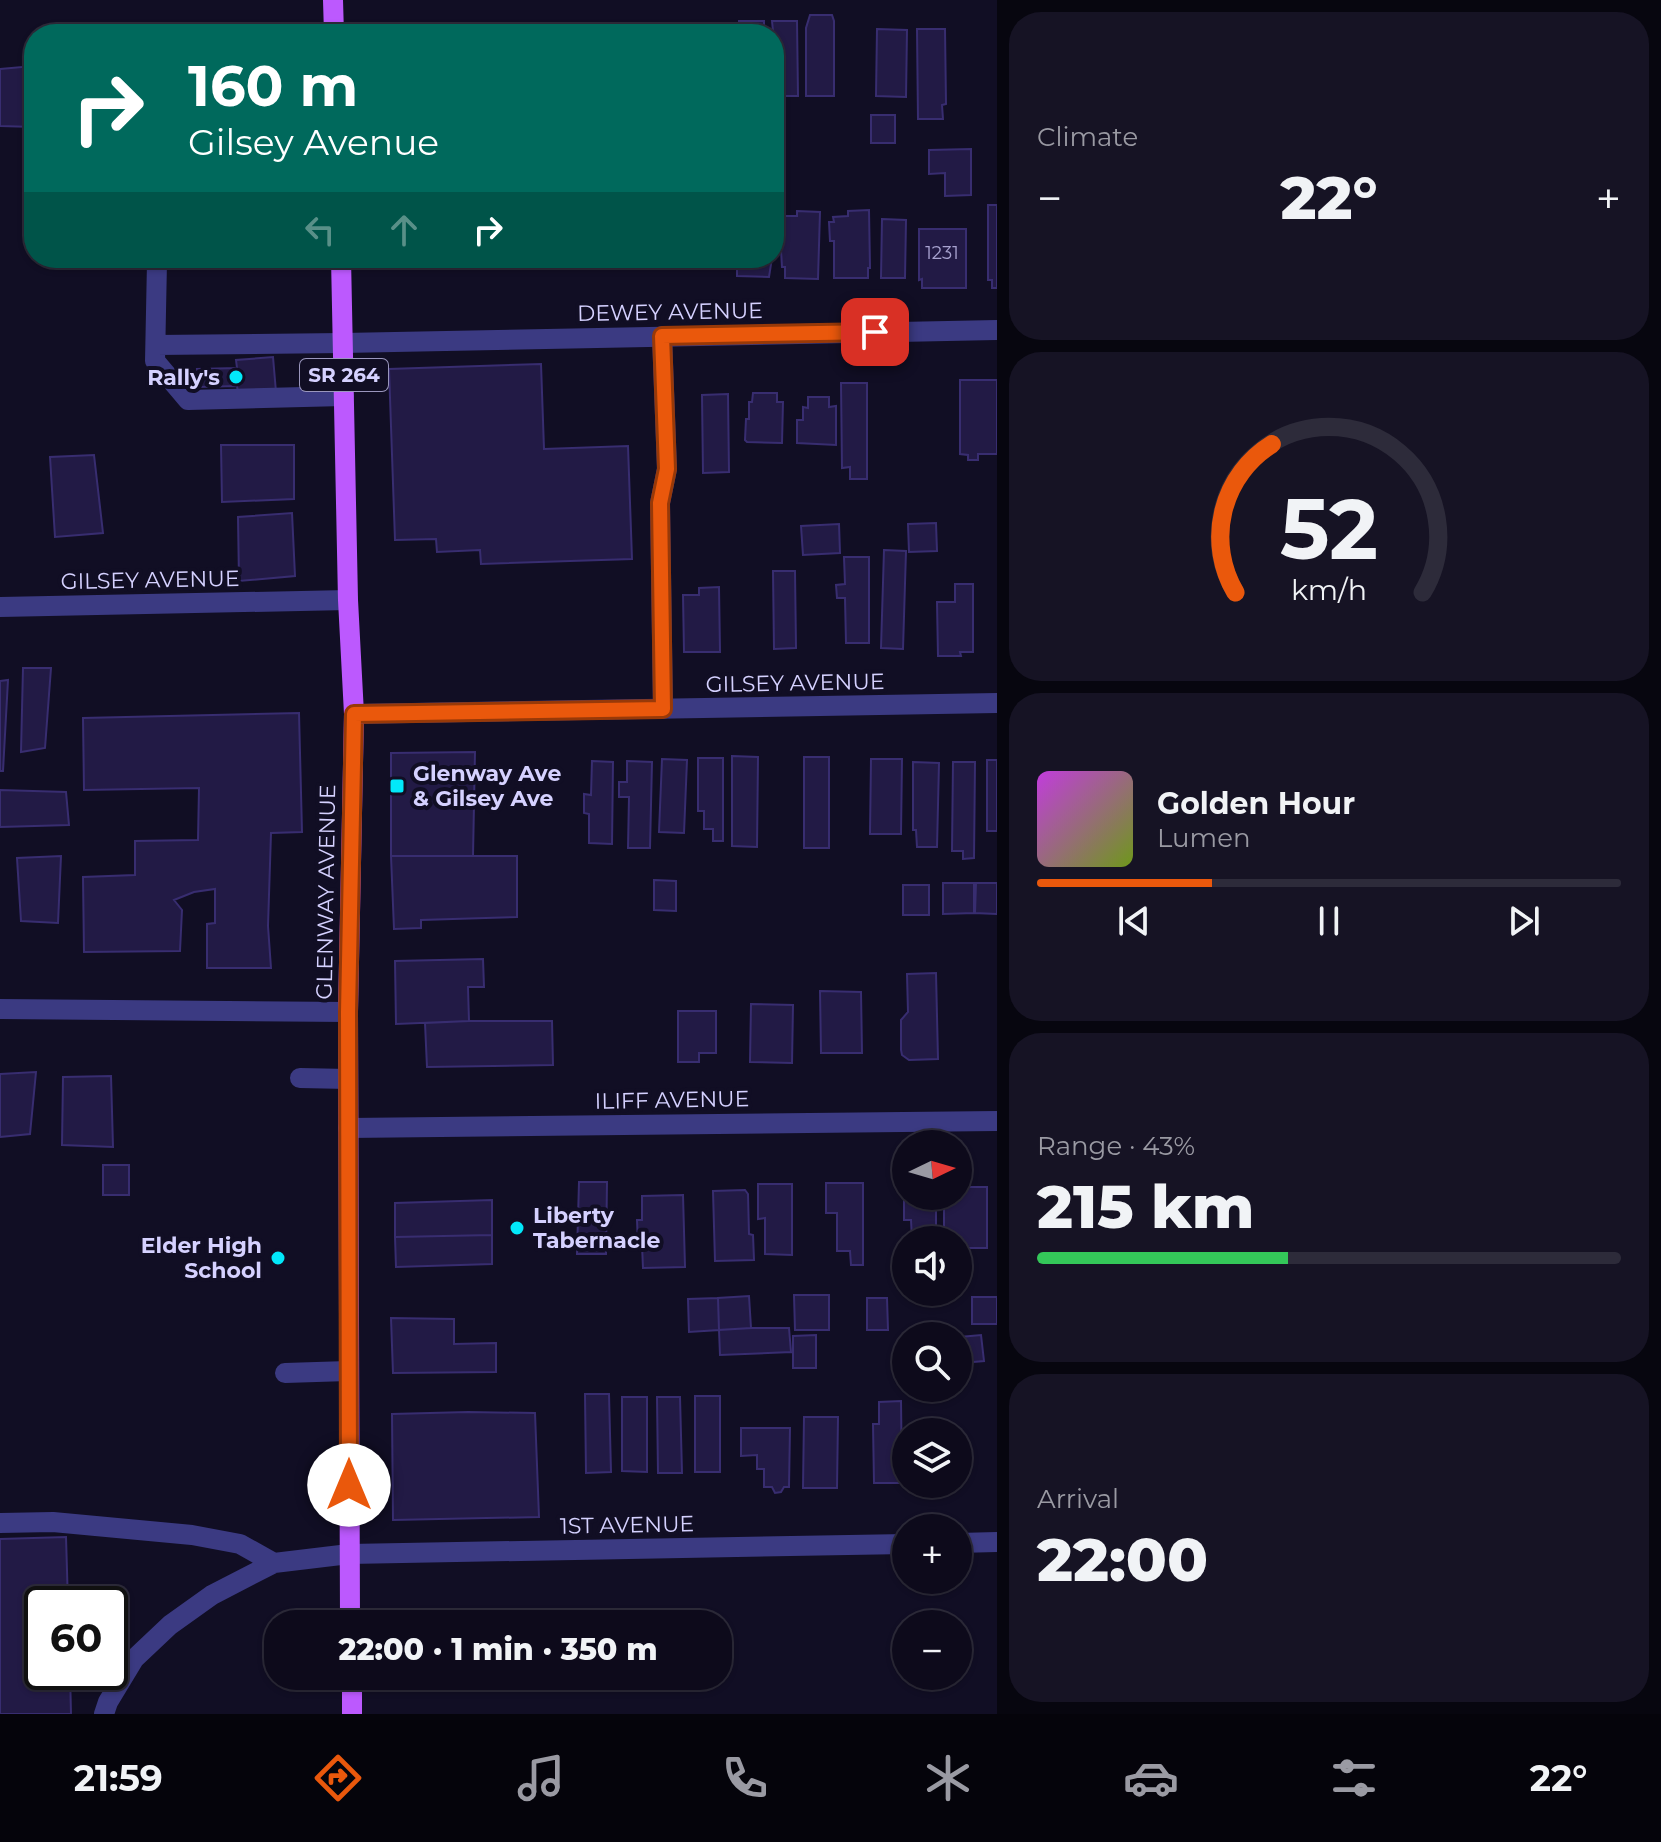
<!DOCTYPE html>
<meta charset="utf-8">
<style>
body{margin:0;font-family:Montserrat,sans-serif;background:#161324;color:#f1f3f6;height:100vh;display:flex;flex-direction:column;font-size:30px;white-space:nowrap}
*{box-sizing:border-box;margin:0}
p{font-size:26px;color:#9a9aa3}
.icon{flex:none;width:44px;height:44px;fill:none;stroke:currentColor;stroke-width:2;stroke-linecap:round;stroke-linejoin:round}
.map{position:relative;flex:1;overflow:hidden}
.panel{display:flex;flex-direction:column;gap:12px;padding:12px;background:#07060f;width:664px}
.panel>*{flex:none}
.guide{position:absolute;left:24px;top:24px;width:760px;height:244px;border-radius:32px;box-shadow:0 2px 6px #0004,0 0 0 2px #2d2b3a;background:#00695c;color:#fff;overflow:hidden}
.needle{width:52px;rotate:85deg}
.controls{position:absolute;left:892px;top:1130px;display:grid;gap:16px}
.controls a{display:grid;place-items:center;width:80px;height:80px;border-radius:50%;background:#0d0a1b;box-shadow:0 2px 6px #0004,0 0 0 2px #2d2b3a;font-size:40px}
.speed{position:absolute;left:24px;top:1586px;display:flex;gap:16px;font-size:40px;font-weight:700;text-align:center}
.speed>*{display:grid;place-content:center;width:104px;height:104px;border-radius:50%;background:#0d0a1b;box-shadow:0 2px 6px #0004,0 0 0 2px #2d2b3a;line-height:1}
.speed .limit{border:4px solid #111;border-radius:12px;background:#fff;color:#111}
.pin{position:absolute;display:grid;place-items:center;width:68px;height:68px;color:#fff;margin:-34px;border-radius:16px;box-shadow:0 4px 12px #0006}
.me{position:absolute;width:88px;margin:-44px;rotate:0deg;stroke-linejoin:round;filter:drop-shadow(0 0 6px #0008)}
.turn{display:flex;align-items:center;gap:28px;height:168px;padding:0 32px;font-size:36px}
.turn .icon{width:104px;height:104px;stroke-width:2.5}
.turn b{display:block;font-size:56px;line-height:68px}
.lanes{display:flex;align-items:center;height:76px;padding:0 32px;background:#0003;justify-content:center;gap:40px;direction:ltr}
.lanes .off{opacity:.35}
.big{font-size:60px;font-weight:800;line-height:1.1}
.panel .widget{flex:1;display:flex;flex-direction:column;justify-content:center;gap:12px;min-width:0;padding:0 28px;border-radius:32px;background:#161324}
.panel .dial{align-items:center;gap:0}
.dial svg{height:208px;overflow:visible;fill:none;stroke:#2d2b3a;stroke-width:7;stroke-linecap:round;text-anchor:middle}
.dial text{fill:#f1f3f6;stroke:none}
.song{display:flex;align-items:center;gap:24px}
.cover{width:96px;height:96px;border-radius:12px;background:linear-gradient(135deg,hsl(290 70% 55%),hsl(80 70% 35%))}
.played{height:8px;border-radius:4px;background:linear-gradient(90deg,#ea580c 30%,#2d2b3a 30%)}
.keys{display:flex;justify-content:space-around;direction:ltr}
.heat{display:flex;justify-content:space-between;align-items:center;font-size:44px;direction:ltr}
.charge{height:12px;border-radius:6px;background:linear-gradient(90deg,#34c759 43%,#2d2b3a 0)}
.trip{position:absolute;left:264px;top:1610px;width:468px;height:80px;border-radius:32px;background:#0d0a1b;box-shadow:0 2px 6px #0004,0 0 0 2px #2d2b3a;font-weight:800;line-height:80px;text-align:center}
.dock{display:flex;height:128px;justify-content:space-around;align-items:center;background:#05040b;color:#9a9aa3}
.dock .icon{width:56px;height:56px}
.dock .current{color:#ea580c}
.dock b{font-size:36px;color:#f1f3f6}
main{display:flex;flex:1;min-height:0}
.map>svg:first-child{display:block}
.building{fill:#221a45;stroke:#382d70;stroke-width:2}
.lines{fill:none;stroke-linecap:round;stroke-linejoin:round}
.service{stroke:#3b3a82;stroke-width:20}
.minor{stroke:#3b3a82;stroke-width:20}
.primary{stroke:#bc59fe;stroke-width:20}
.route-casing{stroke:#983908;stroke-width:20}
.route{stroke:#ea580c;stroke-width:14}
.poi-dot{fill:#02e8fa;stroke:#110e24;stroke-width:3}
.labels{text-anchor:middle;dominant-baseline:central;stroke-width:8;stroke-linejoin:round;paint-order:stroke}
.number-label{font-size:18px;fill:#a8a3d0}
.shield{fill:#110e24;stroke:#9a96bd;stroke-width:2}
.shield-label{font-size:20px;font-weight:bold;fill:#d5d1ff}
.street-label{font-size:22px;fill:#d5d1ff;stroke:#110e24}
.poi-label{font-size:22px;font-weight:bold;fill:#d5d1ff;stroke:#110e24;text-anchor:end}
</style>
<main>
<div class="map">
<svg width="997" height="1714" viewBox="0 0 997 1714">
<rect width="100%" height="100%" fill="#110e24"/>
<path class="building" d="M810 15H832L834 21V96H806V28Z
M739 21H764V34H739Z
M772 21H797L798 96H774V34H770V31H773Z
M290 29 291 34H174Z
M877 29 907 30 906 97 876 96Z
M917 29H945L946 104 942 105 943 119H918Z
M652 30H685V34H652Z
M33 66 34 127 0 126V69Z
M871 115H895V143H871Z
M971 149V195L945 196V173L929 174V150Z
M988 205H997V288H992V280H988Z
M869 210 870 268H868V278H834V241H830L829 222H834L833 217 848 216V211Z
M797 211 820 212 818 279 785 278V267H782L779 216H797Z
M882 219 906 220 905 278H881Z
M919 229H966V288H922V279L919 280Z
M733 258H772L769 277 737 276V267L733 266Z
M273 357 276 392 238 393 237 386 199 387 197 369 237 368 236 360Z
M541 364 544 449 628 446 632 559 481 564 480 550 437 552 436 539 395 540 389 369Z
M960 380H997V454H978V460H968V455L960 454Z
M841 383H867V479H850V467L842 468Z
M753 393H777V402H783L782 443 747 442 745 440 746 419H749V402H752Z
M728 394 729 472 703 473 702 395Z
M808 397H829V407L836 406V445L797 443V420H803V407L808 408Z
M221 445H294V499L222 502Z
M94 455 103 533 55 537 50 457Z
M292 513 295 576 239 581 238 517Z
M936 523 937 551 909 552 908 524Z
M839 524 840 553 803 555 801 526Z
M884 550 906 551 903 649 881 648Z
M844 557H869V643H846L845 598H837L836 585 845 584Z
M773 571H795L796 648 774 649Z
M955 584H973V652H960L961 656H938L937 602H955Z
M719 587 720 652H684L683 595H699V588Z
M23 668H51L45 748 21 752Z
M8 680 3 771H0V681Z
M299 713 302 832 271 833 268 926 271 968H207V924L215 923V889L194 892 174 900 182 910 180 951 84 952 83 877 135 875V841L198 840 199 788 84 790 83 718Z
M475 752 473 856H391V753Z
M732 756 758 757 757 847 732 846Z
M804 757H829V848H804Z
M698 758H723V841H713V829H704V811H698Z
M662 759 687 760 684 833 659 832Z
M871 759H902L901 834H870Z
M987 760H997V831H987Z
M592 761 613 762 612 844 589 843V814L584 813V794L591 795Z
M627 761 652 762 650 848H628L629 797H619V782H627Z
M913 762 939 763 937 847H917L916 830H913Z
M953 762H975L974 858 963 859V851H952Z
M0 790 66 792 69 825 0 827Z
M61 856 58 923 21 921 17 858Z
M391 856H517V917L421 920V928L394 929Z
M654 880 676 881V911L654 910Z
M943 883H974V913L943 914Z
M976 883H997V914L975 913Z
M903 885H929V915H903Z
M483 959 484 987H468L469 1021 396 1024 395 961Z
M936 973 938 1059 909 1060 902 1055 901 1050V1020L908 1012 907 974Z
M820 991 861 992 862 1053H821Z
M751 1004 793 1005 792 1063 750 1062Z
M678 1011H716V1053H699V1062H678Z
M469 1021H552L553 1065 427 1067 425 1023Z
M36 1072 30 1134 0 1137V1074Z
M111 1076 113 1147 62 1145 63 1077Z
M103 1165H129V1195H103Z
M579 1182H607L606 1254H577Z
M826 1183H863V1265H851L850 1251H837V1213H826Z
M758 1184H792V1255L765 1254V1218L758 1219Z
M904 1186H906V1196H936V1240H912L911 1220H904Z
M958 1187H987V1248H958V1240H948V1234H944V1207H948V1196H958Z
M745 1190 748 1194 749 1234 753 1235 754 1260 715 1261 713 1191Z
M683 1195 685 1267 643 1268 642 1245H638L637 1220H642V1196Z
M492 1200V1235L395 1237V1203Z
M492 1235V1264L396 1267 395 1237Z
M794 1295H829V1330H795Z
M749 1296 751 1328 719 1330 718 1298Z
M972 1297H997V1324H972Z
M718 1298 719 1330 689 1332 688 1299Z
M867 1298H887L888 1330H867Z
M391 1318 454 1319V1344L496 1343V1372L393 1373Z
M751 1328H789L791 1352 720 1355 719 1330Z
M816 1335V1368H793V1336Z
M981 1335 984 1361 962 1363 960 1337Z
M902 1338H906V1373H904Z
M585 1394H609L611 1472 586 1473Z
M695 1396H720V1472H695Z
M622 1397H647V1472L622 1471Z
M657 1397H680L682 1473H658Z
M901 1401 902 1483H874L873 1424H879V1402Z
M468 1412 535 1413 539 1517 393 1520 392 1414Z
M804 1417H838L837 1488H803Z
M741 1428H790L789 1487H784L781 1492 775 1493 772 1487H764V1469H757V1455L741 1456Z
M66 1537 68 1604H42V1672H70L71 1714H0V1539Z
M396 1676H470V1683L397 1684Z"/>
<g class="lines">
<path class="service" d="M160 258 157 262 155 361 188 400 344 396
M662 336 667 469 660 503 663 709
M156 345 343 343
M300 1078 348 1079
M285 1373 348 1371
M0 1523 53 1522 192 1535 240 1544 274 1563
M104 1714 108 1702 134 1659 170 1625 212 1595 274 1563 349 1554"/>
<path class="minor" d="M343 343 997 330
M0 607 348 600
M354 714 997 703
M0 1009 348 1012
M348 1128 997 1121
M958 1543 997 1542
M349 1554 906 1544"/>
<path class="primary" d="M333 0 334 34
M341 258 348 600 354 714 348 1012 350 1624
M352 1676V1714"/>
</g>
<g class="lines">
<defs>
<path id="route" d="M349 1485 348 1012 354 714 663 709 660 503 667 469 662 336 875 332"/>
</defs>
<use href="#route" class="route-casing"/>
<use href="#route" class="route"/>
</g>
<g class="poi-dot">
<circle cx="236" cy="377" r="8"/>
<rect x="389" y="778" width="16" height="16" rx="4"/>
<circle cx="517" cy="1228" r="8"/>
<circle cx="278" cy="1258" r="8"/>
</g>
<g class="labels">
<g class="number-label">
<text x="942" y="253">1231</text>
</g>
<rect class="shield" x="300" y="359" width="88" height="32" rx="6"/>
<g class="shield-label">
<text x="344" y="375">SR 264</text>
</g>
<g class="street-label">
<text transform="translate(670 312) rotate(-1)">DEWEY AVENUE</text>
<text transform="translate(150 580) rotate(-1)">GILSEY AVENUE</text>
<text transform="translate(795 683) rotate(-1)">GILSEY AVENUE</text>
<text transform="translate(326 892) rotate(-89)">GLENWAY AVENUE</text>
<text transform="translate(672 1100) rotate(-1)">ILIFF AVENUE</text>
<text transform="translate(627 1525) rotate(-1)">1ST AVENUE</text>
</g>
<g class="poi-label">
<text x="220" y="377">Rally's</text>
<text x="413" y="773" text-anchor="start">Glenway Ave<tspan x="413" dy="25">&amp; Gilsey Ave</tspan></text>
<text x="533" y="1215" text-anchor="start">Liberty<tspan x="533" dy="25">Tabernacle</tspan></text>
<text x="262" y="1245">Elder High<tspan x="262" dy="25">School</tspan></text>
</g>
</g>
</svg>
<div class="controls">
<a><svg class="needle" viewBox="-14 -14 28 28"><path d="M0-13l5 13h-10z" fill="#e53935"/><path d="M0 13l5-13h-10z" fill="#9a9aa3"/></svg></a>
<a><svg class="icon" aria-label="sound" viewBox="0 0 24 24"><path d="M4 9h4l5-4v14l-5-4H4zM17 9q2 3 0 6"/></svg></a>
<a><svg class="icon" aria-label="search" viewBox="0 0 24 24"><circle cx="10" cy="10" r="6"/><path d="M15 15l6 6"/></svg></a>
<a><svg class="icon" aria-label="layers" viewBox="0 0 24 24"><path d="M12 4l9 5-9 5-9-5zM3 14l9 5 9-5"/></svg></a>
<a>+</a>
<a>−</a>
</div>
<div class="speed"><div class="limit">60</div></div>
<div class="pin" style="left:875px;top:332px;background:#d93025"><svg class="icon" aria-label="arrive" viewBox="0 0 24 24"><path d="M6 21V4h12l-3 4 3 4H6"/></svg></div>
<svg class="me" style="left:349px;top:1485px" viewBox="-20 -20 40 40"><circle r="19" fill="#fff"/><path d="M0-13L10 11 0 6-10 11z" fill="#ea580c"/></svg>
<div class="trip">22:00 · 1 min · 350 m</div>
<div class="guide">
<div class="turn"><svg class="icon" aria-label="right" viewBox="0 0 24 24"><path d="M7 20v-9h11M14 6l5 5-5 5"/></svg><div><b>160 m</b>Gilsey Avenue</div></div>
<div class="lanes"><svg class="icon off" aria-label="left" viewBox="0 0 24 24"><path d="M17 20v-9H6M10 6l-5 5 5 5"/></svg><svg class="icon off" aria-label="ahead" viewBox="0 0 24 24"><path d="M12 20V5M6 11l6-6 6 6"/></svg><svg class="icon" aria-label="right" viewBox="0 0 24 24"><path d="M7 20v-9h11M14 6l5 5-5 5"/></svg></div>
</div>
</div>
<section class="panel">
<div class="widget"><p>Climate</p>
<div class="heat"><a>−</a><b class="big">22°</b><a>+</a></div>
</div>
<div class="widget dial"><svg viewBox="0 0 100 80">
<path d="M14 69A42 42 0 1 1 86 69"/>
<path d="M14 69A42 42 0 0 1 28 12" stroke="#ea580c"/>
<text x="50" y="56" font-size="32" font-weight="700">52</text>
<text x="50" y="72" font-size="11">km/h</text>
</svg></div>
<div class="widget">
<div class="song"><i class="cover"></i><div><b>Golden Hour</b><p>Lumen</p></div></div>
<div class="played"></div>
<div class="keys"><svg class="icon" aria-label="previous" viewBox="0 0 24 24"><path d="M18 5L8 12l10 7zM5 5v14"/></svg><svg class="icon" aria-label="pause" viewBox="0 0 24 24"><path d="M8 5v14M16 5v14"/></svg><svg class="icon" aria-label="next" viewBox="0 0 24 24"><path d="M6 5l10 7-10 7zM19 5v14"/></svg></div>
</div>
<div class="widget"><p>Range · 43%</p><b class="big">215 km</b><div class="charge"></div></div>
<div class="widget"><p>Arrival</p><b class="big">22:00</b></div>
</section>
</main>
<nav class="dock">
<b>21:59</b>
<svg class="icon current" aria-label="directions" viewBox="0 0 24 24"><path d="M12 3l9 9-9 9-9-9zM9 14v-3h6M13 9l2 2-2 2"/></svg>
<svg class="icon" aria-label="music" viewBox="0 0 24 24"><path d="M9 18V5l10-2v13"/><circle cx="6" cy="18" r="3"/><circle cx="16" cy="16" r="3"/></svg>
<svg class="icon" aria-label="phone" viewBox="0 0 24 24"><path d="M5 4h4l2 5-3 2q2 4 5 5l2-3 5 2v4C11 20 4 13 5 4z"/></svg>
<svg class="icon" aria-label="climate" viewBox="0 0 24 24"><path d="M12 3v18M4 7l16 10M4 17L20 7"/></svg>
<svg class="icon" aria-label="car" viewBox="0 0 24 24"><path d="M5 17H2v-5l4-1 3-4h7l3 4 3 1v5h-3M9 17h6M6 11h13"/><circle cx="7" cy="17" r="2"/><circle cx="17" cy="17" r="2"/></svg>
<svg class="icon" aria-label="filters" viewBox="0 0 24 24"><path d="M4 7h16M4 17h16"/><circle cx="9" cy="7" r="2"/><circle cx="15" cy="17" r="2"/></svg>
<b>22°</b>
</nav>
